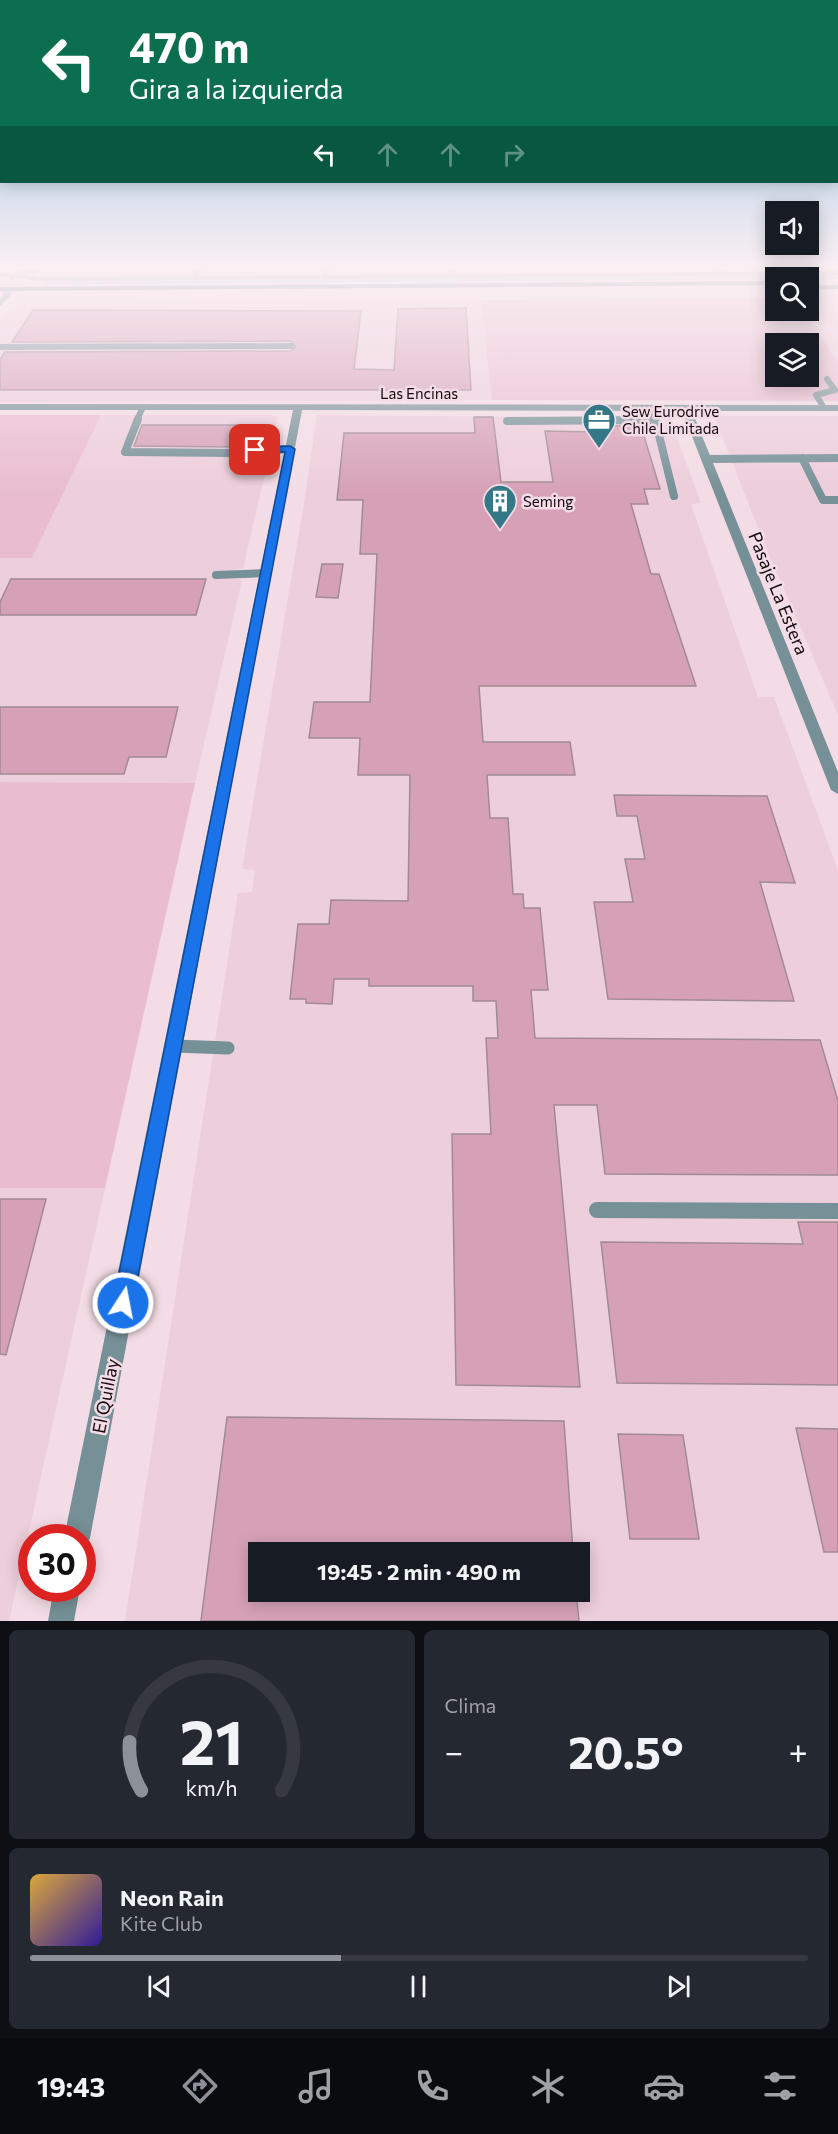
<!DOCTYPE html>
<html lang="es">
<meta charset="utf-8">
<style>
body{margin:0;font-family:Commissioner,sans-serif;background:#242831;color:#f1f3f6;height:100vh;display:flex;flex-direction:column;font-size:22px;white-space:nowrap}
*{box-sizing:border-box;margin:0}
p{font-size:20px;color:#9ea1a6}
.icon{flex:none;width:33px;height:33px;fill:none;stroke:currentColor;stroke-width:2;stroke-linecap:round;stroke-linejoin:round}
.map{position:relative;height:1621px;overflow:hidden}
.drawer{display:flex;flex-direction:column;gap:9px;padding:9px;background:#0d0f14;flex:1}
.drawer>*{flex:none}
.guide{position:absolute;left:0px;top:0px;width:838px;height:183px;box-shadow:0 3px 15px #0003;background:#0b6e4f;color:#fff;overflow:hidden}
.tools{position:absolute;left:765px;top:201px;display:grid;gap:12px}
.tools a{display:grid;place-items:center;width:54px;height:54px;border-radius:0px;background:#171b24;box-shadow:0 3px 15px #0003;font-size:30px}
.speed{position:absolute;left:18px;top:1524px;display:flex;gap:12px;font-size:30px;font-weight:700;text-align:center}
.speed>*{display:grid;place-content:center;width:78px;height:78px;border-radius:50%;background:#171b24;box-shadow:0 3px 15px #0003;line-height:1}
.speed .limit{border:9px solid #d22;background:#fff;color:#111}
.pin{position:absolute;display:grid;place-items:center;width:51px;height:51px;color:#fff;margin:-26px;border-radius:12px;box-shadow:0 3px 9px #0006}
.me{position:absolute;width:66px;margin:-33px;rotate:11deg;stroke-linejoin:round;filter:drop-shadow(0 0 4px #0008)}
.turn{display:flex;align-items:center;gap:21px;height:126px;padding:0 30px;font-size:27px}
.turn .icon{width:78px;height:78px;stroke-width:2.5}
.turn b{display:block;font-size:42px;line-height:51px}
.lanes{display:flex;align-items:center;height:57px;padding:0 30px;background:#0003;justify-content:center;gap:30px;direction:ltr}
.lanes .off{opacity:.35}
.big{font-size:45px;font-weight:700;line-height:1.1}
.drawer .tile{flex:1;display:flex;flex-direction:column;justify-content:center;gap:9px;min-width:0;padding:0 21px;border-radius:9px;background:#242831}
.drawer .dial{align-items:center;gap:0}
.dial svg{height:156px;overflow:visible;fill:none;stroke:#363941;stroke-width:7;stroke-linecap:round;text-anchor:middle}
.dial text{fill:#f1f3f6;stroke:none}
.song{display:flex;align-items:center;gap:18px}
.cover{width:72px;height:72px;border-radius:9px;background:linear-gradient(135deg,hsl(40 70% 55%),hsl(250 70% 35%))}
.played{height:6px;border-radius:3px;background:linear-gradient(90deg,#8c9099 40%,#363941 40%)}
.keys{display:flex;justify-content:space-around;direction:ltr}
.heat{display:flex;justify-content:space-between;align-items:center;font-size:33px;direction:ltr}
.drawer .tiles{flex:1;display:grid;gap:9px;grid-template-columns:1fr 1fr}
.tile:last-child{grid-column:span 2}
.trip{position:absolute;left:248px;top:1542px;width:342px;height:60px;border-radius:0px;background:#171b24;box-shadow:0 3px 15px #0003;font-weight:700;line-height:60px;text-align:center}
.menu{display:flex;height:96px;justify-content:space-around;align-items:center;background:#090b0e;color:#9ea1a6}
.menu .icon{width:42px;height:42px}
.menu .active{color:#8c9099}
.menu b{font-size:27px;color:#f1f3f6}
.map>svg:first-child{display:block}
.built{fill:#edcedb;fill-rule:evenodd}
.green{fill:#e9bdcf;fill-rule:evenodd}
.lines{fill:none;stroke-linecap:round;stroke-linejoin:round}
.stream{stroke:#8accdb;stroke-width:3}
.building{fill:#d6a1b7;stroke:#a08b93;stroke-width:1.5}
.service-far3{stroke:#759096;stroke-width:6}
.service-far2{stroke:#759096;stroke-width:8}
.service-far1{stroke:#759096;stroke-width:13}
.service{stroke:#759096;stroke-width:16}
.minor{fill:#759096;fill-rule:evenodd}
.secondary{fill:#406871;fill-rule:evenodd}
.route{fill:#1a73e8;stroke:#114b97;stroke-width:1.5}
.labels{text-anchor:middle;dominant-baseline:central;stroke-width:5;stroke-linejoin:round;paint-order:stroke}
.far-street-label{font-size:15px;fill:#130b0e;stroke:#f3dce5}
.far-poi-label{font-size:15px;fill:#130b0e;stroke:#f3dce5;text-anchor:start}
.street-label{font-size:18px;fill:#130b0e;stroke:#f3dce5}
</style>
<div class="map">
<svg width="838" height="1621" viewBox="0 0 838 1621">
<rect width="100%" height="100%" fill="#f3dce5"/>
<path class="built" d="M29 267H838V270L101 276 102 273 27 274Z
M809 294H838V361L804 311 808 310Z
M481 300 492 400 0 402V319L8 308 23 304Z
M101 415H271L278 417 243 569H237L234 578 242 580 195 783 0 782V558H32Z
M317 415 670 418 701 503 691 504 758 697H774L838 870V1621H125L238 893 252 892 255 870 242 869 304 503ZM258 1552H579V1592H258Z
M714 416H838V715L764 543Z
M0 1188H105L9 1621H0Z"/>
<path class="green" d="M775 298 776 310 804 311 838 361V401L492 400 481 300ZM776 344H808V376H776Z
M0 415H101L32 558H0Z
M0 782 195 783 105 1188H0Z"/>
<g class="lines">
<path class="stream" d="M44 283 838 277"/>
</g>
<path class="building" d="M466 308 471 390H0V360L5 352 291 351 296 347 291 341 12 342 33 310 361 311 354 369 394 370 398 309Z
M474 417H493L501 482H553L545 431 595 432 594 426H641L660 489H644L648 504H631L651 574H659L696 686H479L483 742H570L575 775H487L490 818H508L513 894H523L524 908H540L548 990H531L535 1038 820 1040 838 1101V1175L605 1174 597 1105H554L580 1387 456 1385 452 1134H491L486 1038H498L496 1001H473V986H369V979H334L332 1004 306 1003V999H290L298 924H329L331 900 408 901 410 775H358L360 738H309L314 702H370L377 554H360L363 500H337L344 433H475Z
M142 425H239L233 447 134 446Z
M322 564H343L338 598 316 597Z
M11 579H206L196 615H0V602Z
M0 707H178L166 757H129L124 774H0Z
M614 795 767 796 795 883 760 882 794 1001 608 999 594 902H633L625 859H645L637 816H617Z
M0 1199H46L6 1355 0 1354Z
M798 1222H838V1385L617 1383 601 1242 803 1244Z
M227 1417 564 1421 573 1552H258V1592H576L579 1621H201Z
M796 1428 838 1429V1552H824Z
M618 1434 683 1435 699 1539H630Z"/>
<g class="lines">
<path class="service-far3" d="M717 267 722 274
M451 276 452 267
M12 277 35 270
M324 277 327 267
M194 278 199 267
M0 347 291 346
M652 408 655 420
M824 408 816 395 835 390 827 379
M137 420 143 407
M651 420H655"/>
<path class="service-far2" d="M138 419 125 452 231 453 290 449
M655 419 674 496
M507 421 655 420
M802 458 823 500H838
M706 459 838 458
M216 575 266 573"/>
<path class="service-far1" d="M174 1046 228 1048"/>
<path class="service" d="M597 1210 838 1211"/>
<path class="minor" d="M838 271V275L41 281 0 276V272L41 277Z
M4 287 12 294 0 306V299L4 294 0 289Z
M0 404 838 405V411H692L838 772V794L831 790 682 411 302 410 90 1538 86 1547 82 1548V1538H64L293 410H0Z
M54 1588H80L74 1621H48Z"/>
<path class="secondary" d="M776 281V285L0 291V287Z
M838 285V289L808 290V286Z"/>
</g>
<linearGradient id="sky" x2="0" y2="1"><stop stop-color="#82bee3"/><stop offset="0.54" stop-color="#faeff3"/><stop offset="1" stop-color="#faeff3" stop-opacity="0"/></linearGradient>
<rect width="838" height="494" fill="url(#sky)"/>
<path class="route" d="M290 446 295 449 133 1303 130 1309 123 1312 116 1309 113 1303 285 452H255L251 450 255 447Z"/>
<defs>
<symbol id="office-pin" viewBox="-11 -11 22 30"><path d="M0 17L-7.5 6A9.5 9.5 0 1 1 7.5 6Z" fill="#347887" stroke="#f3dce5"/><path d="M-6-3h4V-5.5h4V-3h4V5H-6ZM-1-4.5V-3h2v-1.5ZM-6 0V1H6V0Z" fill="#fff"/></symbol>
<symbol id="building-pin" viewBox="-11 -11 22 30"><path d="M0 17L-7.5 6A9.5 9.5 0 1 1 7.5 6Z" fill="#347887" stroke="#f3dce5"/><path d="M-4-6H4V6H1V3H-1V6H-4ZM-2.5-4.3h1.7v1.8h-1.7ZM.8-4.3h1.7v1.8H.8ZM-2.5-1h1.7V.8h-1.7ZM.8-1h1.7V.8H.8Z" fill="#fff"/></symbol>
</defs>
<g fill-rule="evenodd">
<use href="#office-pin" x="580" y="401" width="38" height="52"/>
<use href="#building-pin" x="481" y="482" width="38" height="52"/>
</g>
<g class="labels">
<g class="far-street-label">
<text x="419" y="393">Las Encinas</text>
</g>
<g class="far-poi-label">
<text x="622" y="411">Sew Eurodrive<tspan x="622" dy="17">Chile Limitada</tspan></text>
<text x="523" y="501">Seming</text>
</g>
<g class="street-label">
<text transform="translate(779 593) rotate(68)">Pasaje La Estera</text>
<text transform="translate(105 1396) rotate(-79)">El Quillay</text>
</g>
</g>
</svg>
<div class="tools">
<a><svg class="icon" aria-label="sound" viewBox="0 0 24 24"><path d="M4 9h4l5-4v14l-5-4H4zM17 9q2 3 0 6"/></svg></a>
<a><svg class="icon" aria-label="search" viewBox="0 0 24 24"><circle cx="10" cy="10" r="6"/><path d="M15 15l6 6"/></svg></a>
<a><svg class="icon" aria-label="layers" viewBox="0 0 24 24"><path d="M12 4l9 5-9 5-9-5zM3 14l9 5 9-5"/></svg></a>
</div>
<div class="speed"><div class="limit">30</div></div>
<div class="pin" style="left:255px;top:450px;background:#d93025"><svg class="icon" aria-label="arrive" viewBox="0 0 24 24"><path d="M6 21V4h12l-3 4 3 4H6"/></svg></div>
<svg class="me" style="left:123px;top:1303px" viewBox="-20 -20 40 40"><circle r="17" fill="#1a73e8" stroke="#fff" stroke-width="3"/><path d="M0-11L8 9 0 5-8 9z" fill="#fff"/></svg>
<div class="trip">19:45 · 2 min · 490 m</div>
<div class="guide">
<div class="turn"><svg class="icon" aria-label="left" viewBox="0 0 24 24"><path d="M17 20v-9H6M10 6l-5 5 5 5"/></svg><div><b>470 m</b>Gira a la izquierda</div></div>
<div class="lanes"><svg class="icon" aria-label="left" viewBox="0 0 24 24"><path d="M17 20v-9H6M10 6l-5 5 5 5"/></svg><svg class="icon off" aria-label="ahead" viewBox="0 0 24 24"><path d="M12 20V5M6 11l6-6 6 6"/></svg><svg class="icon off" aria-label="ahead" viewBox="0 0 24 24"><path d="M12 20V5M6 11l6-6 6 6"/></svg><svg class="icon off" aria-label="right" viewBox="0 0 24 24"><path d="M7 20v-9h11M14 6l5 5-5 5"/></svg></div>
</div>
</div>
<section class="drawer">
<div class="tiles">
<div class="tile dial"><svg viewBox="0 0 100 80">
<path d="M14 69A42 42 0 1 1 86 69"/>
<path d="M14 69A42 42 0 0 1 8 44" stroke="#8c9099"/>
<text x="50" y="56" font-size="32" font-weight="700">21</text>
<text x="50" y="72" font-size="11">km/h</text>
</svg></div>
<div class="tile"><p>Clima</p>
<div class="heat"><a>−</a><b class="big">20.5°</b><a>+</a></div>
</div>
<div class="tile">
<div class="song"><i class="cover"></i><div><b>Neon Rain</b><p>Kite Club</p></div></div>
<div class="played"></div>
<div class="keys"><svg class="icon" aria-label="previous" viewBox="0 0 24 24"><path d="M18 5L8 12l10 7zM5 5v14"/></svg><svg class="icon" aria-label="pause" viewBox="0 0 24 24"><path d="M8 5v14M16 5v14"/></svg><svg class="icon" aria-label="next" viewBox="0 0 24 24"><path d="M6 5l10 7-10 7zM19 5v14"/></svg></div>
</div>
</div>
</section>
<nav class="menu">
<b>19:43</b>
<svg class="icon active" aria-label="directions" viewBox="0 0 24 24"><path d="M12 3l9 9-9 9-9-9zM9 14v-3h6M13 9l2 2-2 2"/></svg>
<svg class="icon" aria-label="music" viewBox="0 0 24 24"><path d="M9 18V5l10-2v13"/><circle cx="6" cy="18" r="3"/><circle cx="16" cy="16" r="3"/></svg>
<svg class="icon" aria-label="phone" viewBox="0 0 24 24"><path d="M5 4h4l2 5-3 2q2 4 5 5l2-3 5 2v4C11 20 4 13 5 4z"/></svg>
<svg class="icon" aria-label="climate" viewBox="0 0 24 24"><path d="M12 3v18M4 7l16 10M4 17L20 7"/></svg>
<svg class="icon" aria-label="car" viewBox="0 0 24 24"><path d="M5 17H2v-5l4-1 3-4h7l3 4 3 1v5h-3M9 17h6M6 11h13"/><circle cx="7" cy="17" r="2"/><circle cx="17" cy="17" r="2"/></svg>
<svg class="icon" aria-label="filters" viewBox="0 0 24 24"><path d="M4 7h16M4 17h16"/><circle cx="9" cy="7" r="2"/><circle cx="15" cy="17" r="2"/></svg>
</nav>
